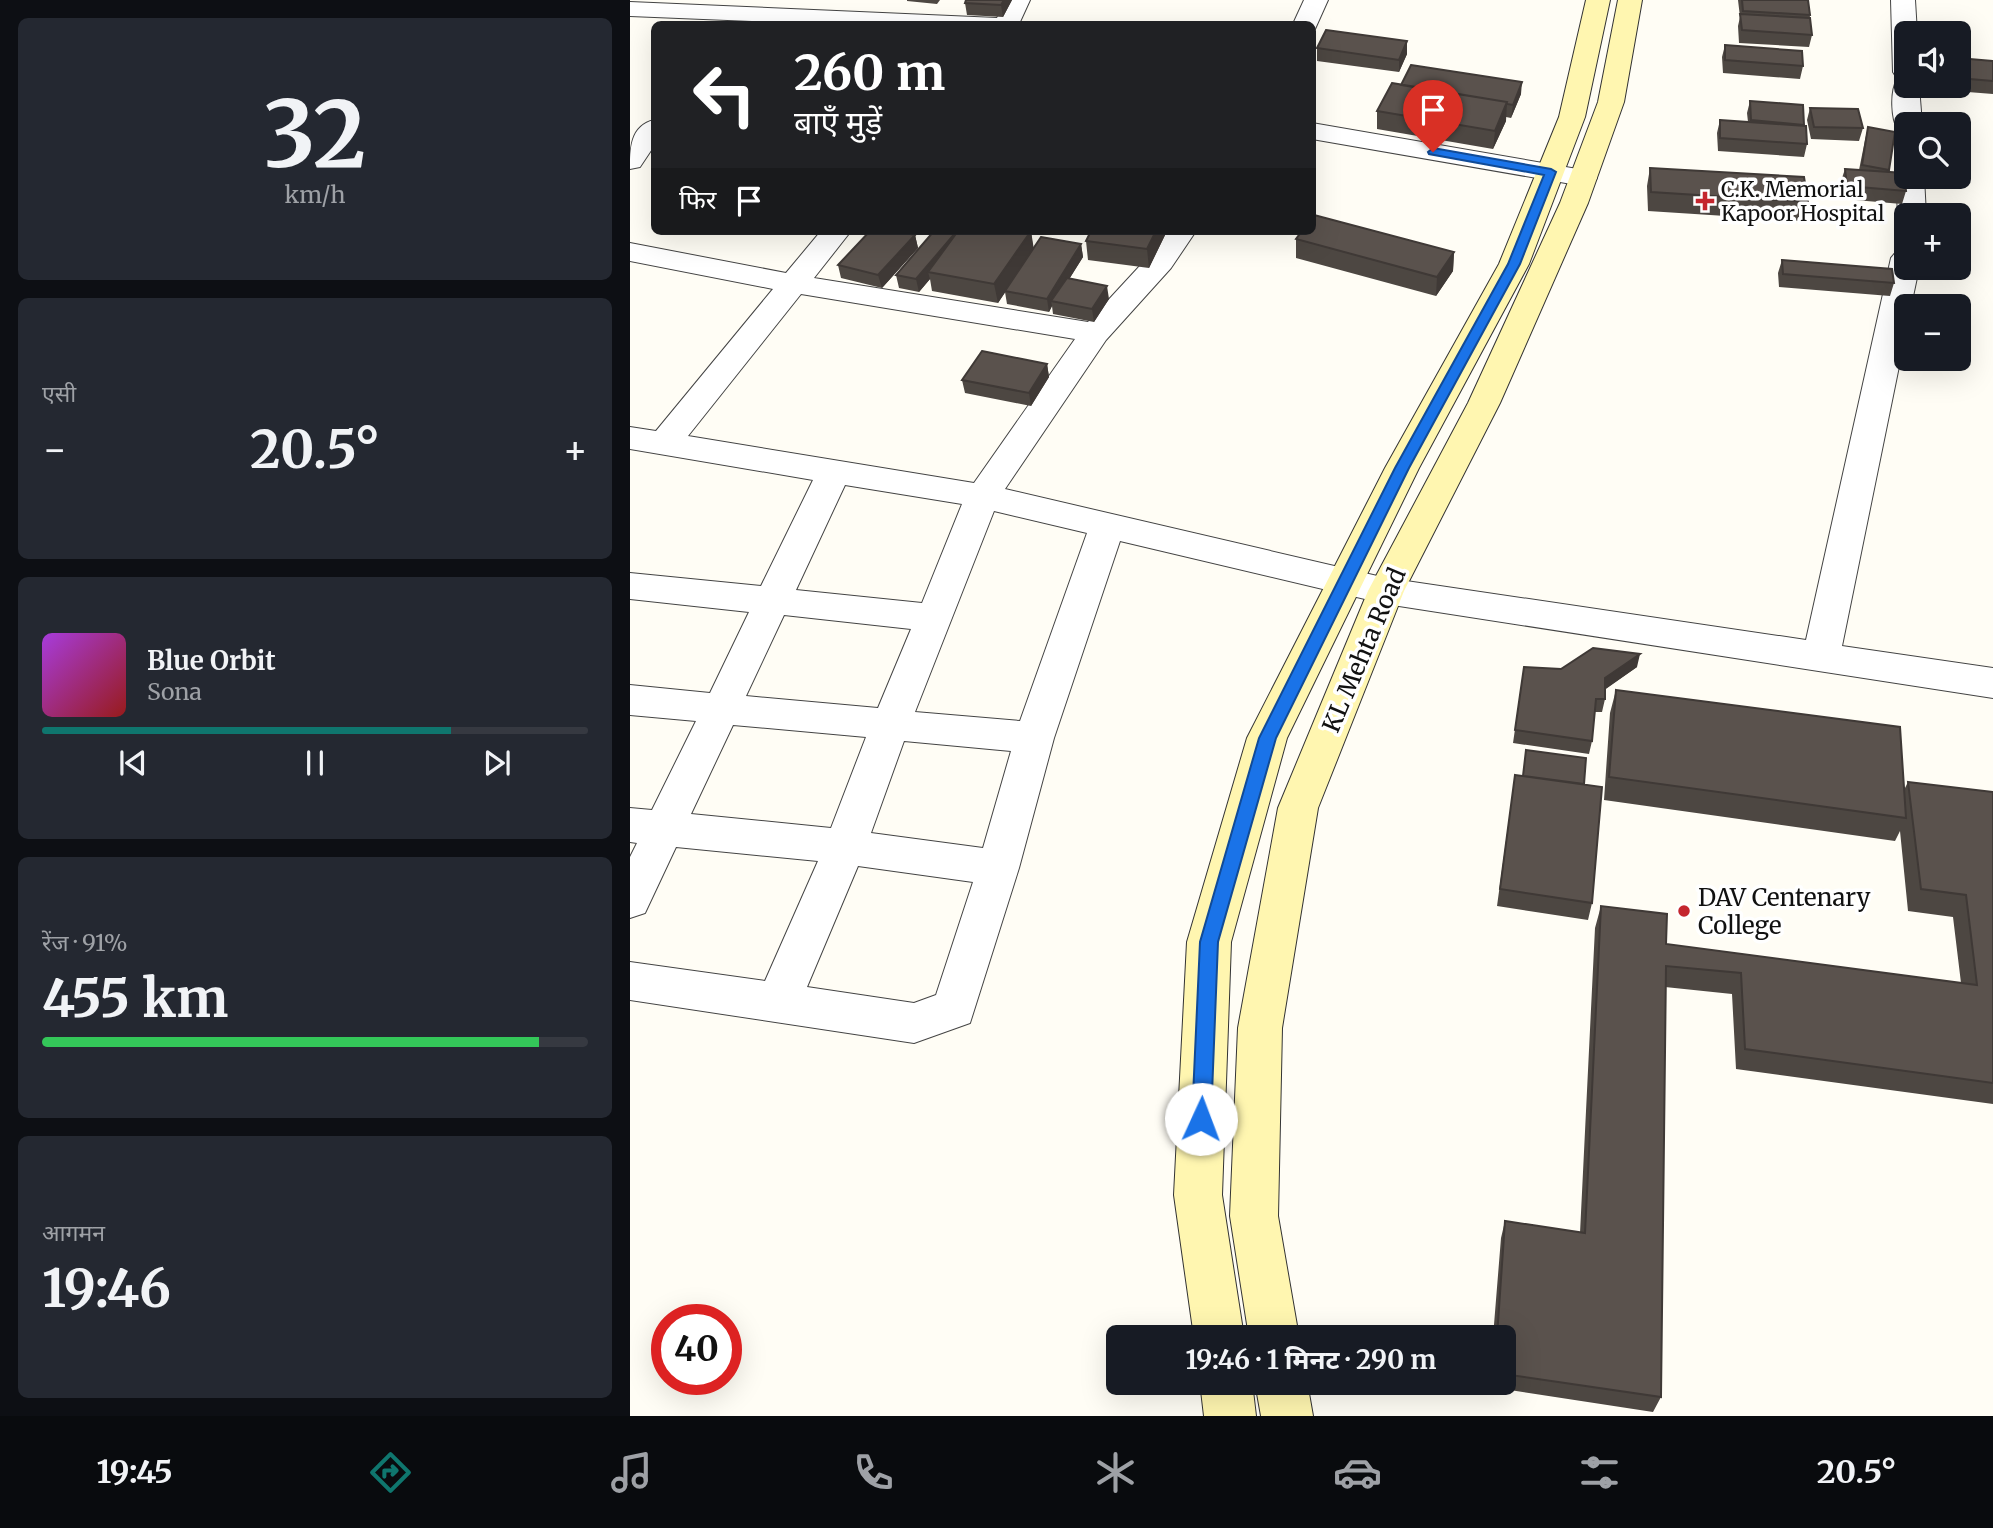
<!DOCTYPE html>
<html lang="hi">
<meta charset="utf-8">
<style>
body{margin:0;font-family:Merriweather,"Noto Sans Devanagari",serif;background:#242831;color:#f1f3f6;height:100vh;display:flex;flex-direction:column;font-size:26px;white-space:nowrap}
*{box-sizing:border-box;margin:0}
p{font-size:23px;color:#9ea1a6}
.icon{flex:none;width:38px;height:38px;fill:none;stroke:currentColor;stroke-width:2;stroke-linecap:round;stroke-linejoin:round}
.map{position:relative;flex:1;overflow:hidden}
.details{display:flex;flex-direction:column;gap:18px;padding:18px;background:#0d0f14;width:630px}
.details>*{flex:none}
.top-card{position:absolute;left:21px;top:21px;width:665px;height:214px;border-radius:10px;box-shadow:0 7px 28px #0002;background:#202124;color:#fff;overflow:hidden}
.fabs{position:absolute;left:1264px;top:21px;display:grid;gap:14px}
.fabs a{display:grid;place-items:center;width:77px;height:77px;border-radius:10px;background:#171b24;box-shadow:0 7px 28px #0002;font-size:35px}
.speed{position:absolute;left:21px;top:1304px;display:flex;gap:14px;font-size:35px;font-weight:700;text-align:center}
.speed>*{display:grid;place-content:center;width:91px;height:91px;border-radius:50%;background:#171b24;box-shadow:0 7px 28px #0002;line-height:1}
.speed .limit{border:10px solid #d22;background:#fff;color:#111}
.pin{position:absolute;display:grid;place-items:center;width:60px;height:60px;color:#fff;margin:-72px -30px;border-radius:50% 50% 50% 0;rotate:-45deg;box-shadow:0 0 7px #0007}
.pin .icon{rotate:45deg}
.me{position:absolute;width:77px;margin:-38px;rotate:2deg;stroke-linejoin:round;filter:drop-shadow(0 0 5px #0008)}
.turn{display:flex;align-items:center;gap:24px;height:147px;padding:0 28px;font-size:32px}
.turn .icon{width:91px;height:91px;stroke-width:2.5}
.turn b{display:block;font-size:49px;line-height:60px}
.then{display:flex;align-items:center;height:66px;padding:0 28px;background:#0003;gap:14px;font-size:26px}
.big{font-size:52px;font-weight:700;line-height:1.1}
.details .tile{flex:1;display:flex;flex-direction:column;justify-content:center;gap:10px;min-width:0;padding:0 24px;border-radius:10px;background:#242831}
.details .dial{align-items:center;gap:0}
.dial b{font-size:91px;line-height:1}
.song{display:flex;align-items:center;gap:21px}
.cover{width:84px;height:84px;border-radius:10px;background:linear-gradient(135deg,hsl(280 70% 55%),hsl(0 70% 35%))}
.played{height:7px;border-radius:4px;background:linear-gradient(90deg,#0f766e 75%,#363941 75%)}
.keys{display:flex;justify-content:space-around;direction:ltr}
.heat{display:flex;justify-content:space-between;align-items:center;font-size:38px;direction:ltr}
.charge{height:10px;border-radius:5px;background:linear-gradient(90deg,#34c759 91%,#363941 0)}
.trip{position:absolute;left:476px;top:1325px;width:410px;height:70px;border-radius:10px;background:#171b24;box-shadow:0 7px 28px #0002;font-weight:700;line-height:70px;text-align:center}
.tabs{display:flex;height:112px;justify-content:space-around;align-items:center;background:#090b0e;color:#9ea1a6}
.tabs .icon{width:49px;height:49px}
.tabs .active{color:#0f766e}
.tabs b{font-size:32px;color:#f1f3f6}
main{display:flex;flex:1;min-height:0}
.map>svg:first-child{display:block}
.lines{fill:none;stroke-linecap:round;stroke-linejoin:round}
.street-casing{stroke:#444;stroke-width:2}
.secondary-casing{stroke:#333;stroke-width:2}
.street{fill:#fff;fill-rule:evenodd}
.secondary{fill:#fff6b0;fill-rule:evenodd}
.wall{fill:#4d4742}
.shaded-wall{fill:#3f3936}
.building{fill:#5a524d;stroke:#3f3936;stroke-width:2}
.route{fill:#1a73e8;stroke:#114b97;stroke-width:2}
.poi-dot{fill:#c4262e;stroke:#fff;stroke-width:2.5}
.labels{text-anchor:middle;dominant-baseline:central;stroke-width:7;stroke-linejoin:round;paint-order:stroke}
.far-poi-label{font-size:21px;fill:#111;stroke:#fff;text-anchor:start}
.street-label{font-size:24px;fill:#111;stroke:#fff}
.poi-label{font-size:24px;fill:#111;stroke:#fff;text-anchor:start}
</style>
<main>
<section class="details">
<div class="tile dial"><b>32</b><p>km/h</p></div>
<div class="tile"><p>एसी</p>
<div class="heat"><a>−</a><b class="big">20.5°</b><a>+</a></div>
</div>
<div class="tile">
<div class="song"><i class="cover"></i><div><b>Blue Orbit</b><p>Sona</p></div></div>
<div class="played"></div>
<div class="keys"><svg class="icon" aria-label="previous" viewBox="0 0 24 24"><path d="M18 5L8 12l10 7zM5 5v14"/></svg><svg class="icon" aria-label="pause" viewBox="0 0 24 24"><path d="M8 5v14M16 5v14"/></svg><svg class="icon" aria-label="next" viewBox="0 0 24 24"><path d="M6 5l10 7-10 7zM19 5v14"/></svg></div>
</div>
<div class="tile"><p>रेंज · 91%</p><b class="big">455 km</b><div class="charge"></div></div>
<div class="tile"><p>आगमन</p><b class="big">19:46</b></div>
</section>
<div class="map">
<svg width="1363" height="1416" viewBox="0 0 1363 1416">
<rect width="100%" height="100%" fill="#fffdf5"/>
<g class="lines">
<defs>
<path id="street" d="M376 0H400L389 24H193L0 16V2L367 18Z
M674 0H698L685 29 682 30V24H663Z
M1261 0H1285L1287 33H1276V86H1289L1292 124H1276V132L1268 130C1261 119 1260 91 1267 80L1273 79 1267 78 1263 72Z
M24 120V146L10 167 0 169C0 149 0 126 24 120Z
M682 123 953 170 963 172 967 178 963 184 953 186 682 139Z
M1276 170V177H1294L1296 215H1276V222L1268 215 1266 177 1270 171Z
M191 231H221L184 278 458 322 519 256 536 231H566L541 268 476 340 375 489 756 578 1176 640 1261 258 1266 252 1276 249V268H1289L1281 306H1276V332L1212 646 1363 668V698L756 604 490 541 424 738 389 868 340 1023 284 1043 0 1000V962L135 981 188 861 46 847 15 913 0 918V857L7 843 0 842V808L22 810 66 721 0 715V685L80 693 119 612 0 599V573L131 586 183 480 0 449V427L26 431 143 289 0 261V243L156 273ZM171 294 445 339 344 483 58 436ZM215 485 332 504 292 603 166 590ZM364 511 457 533 390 721 285 712ZM154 615 281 629 248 708 116 696ZM103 725 236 737 201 828 61 814ZM274 741 381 751 353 848 241 833ZM228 866 343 882 306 995 284 1003 177 987Z"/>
<path id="secondary" d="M956 0H980L955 117 899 264 789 468 657 738 601 942 592 1195 614 1337H564L544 1195 557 942 617 738 755 468 869 264 929 117Z
M988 0H1012L994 102 958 203 870 403 774 591 688 808 652 1028 648 1216 669 1337H619L600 1216 608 1028 648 808 738 591 838 403 930 203 968 102Z
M570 1382H622L626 1416H574Z
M625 1382H677L683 1416H631Z"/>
</defs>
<use href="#street" class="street-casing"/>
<use href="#secondary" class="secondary-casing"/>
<use href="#street" class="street"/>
<use href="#secondary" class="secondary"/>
</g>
<path class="wall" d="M277 0H310L307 4 277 1Z
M382 0 373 17 337 15 335 3Z
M1108 0H1178L1182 35 1179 47 1109 43 1108 26 1110 17Z
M1095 45 1173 66 1170 79 1093 73 1092 57Z
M687 48 777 54 769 72 687 61Z
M1328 58 1363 61V94L1300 89V86H1328Z
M771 85 891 94 881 118 876 117V121L863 149 747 129V111Z
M1120 101 1174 125 1177 144 1174 157 1088 151 1087 133 1090 120 1118 122 1117 113Z
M1180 108 1233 128 1229 141 1181 139 1177 120Z
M1238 127 1265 132 1259 172 1276 191 1272 204 1213 199 1211 181 1215 169 1229 170 1235 140Z
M1020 168 1178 202 1172 221 1018 211 1017 186Z
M401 231 403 249 451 244 453 257 439 279 479 299 464 322 423 314 422 306 419 312 377 304 375 292 368 303 302 291 300 279 289 292 269 288 266 275Z
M461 231H537L519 268 458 260 456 241Z
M285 235 288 248 252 288 211 278 208 265Z
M666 239 824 252 823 271 806 296 666 258Z
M1152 260 1264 283 1260 296 1149 287 1148 273Z
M417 364 419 377 401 406 335 393 332 380Z
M894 667 931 669 1007 667 975 689V699L972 712H965L962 741 959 754 883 743Z
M986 690 1274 790 1278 782 1363 792V1104L1106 1069 1102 994 1035 987 1031 1397 1023 1412 860 1387V1382H873V1337H863L871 1238 875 1221 950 1233 965 928 971 906 1036 944 1331 983 1323 917 1278 911 1270 831 1265 841 974 800 980 713Z
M885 775 954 784 962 903 958 920 867 906Z"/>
<path class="shaded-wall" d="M374 0H382L373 17 371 5Z
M777 41V54L769 72V60Z
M892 82 891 94 881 118 883 105Z
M877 102 876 121 863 149 865 131Z
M327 231H332L298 272 300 279 289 292 286 279Z
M401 231 404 250 368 303 364 284Z
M526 231H537L519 268 517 249Z
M285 235 288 248 252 288 248 275Z
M451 244 453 257 425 302 421 301 422 306 419 312 417 299Z
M824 252 823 271 806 296 807 277Z
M477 286 479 299 464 322 462 309Z
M417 364 419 377 401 406 399 393Z
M1010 654 1007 667 973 691 975 678Z"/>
<path class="building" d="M336 0H374L371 5 335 3Z
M1112 0H1178L1180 15 1113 11Z
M1110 14 1180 18 1182 35 1112 30Z
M696 30 777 41 769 60 687 48Z
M1095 45 1172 51 1173 66 1095 60Z
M1328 58 1363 61V81L1328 78Z
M781 65 892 82 883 105 877 104V102L771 85Z
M762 83 877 102 865 131 747 111Z
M1120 101 1173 105 1174 125 1121 120Z
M1180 108 1228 109 1233 128 1184 127Z
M1090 120 1176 126 1177 144 1090 138Z
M1238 127 1265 132 1259 170 1232 165Z
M1020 168 1174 177 1178 202 1021 192Z
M1215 169 1274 173 1276 191 1217 186Z
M684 215 824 252 807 277 666 239 672 231H682V218Z
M240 231H266L285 235 248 275 208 265Z
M304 231H327L286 279 266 275Z
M328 231H401L364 284 298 272Z
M461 231H526L517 249 456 241Z
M411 237 451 244 417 299 375 291Z
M1152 260 1262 269 1264 283 1153 274Z
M437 278 477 286 462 309 421 301Z
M352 351 417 364 399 393 332 380Z
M963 648 1010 654 975 678V699H966L962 741 885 730 894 667 931 669Z
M986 690 1270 727 1276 818 979 777Z
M896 750 956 758 954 784 893 776Z
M885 775 972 787 962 903 870 889Z
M1278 782 1363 792V1083L1115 1049 1111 973 1036 966 1031 1397 873 1374V1337H867L875 1221 955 1233 971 906 1037 914 1036 944 1347 985 1336 895 1291 889Z"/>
<path class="route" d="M803 148 921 169 926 172 890 264 779 468 646 738 588 942 581 1119 578 1126 571 1128 564 1126 562 1119 570 942 629 738 765 468 878 264 914 175 799 154 798 152Z"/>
<g class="poi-dot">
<path d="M1071.5 190.5h7v7h7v7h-7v7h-7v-7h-7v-7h7z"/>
<circle cx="1054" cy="911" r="7"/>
</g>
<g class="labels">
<g class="far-poi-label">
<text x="1091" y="189">C.K. Memorial<tspan x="1091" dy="24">Kapoor Hospital</tspan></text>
</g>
<g class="street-label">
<text transform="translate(734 650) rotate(-67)">KL Mehta Road</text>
</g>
<g class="poi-label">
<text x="1068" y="897">DAV Centenary<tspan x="1068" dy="28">College</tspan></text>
</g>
</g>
</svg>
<div class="fabs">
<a><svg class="icon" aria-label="sound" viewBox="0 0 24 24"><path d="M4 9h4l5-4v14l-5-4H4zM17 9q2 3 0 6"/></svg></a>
<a><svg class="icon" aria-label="search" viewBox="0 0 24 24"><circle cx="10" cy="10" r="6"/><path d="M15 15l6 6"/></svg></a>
<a>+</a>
<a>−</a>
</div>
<div class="speed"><div class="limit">40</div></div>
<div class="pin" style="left:803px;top:152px;background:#d93025"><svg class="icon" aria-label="arrive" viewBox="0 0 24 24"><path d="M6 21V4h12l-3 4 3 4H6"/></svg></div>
<svg class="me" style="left:571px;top:1119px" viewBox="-20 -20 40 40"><circle r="19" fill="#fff"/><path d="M0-13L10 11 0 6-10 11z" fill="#1a73e8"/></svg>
<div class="trip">19:46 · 1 मिनट · 290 m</div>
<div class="top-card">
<div class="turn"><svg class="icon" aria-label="left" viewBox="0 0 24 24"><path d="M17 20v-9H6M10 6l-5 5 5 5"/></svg><div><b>260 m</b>बाएँ मुड़ें</div></div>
<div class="then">फिर<svg class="icon" aria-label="arrive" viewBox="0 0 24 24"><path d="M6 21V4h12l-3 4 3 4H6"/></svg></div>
</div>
</div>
</main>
<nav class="tabs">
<b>19:45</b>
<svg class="icon active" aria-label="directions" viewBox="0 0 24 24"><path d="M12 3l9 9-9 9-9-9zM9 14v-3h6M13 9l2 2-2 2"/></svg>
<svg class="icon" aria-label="music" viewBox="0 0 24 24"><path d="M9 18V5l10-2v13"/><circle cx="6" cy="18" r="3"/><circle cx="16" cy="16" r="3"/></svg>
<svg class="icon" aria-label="phone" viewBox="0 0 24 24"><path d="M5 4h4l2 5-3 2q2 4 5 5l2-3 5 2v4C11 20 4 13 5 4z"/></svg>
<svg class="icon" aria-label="climate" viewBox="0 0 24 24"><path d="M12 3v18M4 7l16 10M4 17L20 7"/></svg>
<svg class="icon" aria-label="car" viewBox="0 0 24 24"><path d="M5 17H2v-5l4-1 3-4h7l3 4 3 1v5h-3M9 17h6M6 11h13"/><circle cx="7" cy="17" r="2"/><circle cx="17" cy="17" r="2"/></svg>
<svg class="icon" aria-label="filters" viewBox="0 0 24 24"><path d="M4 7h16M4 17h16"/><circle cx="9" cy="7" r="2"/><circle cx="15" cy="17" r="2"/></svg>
<b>20.5°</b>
</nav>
